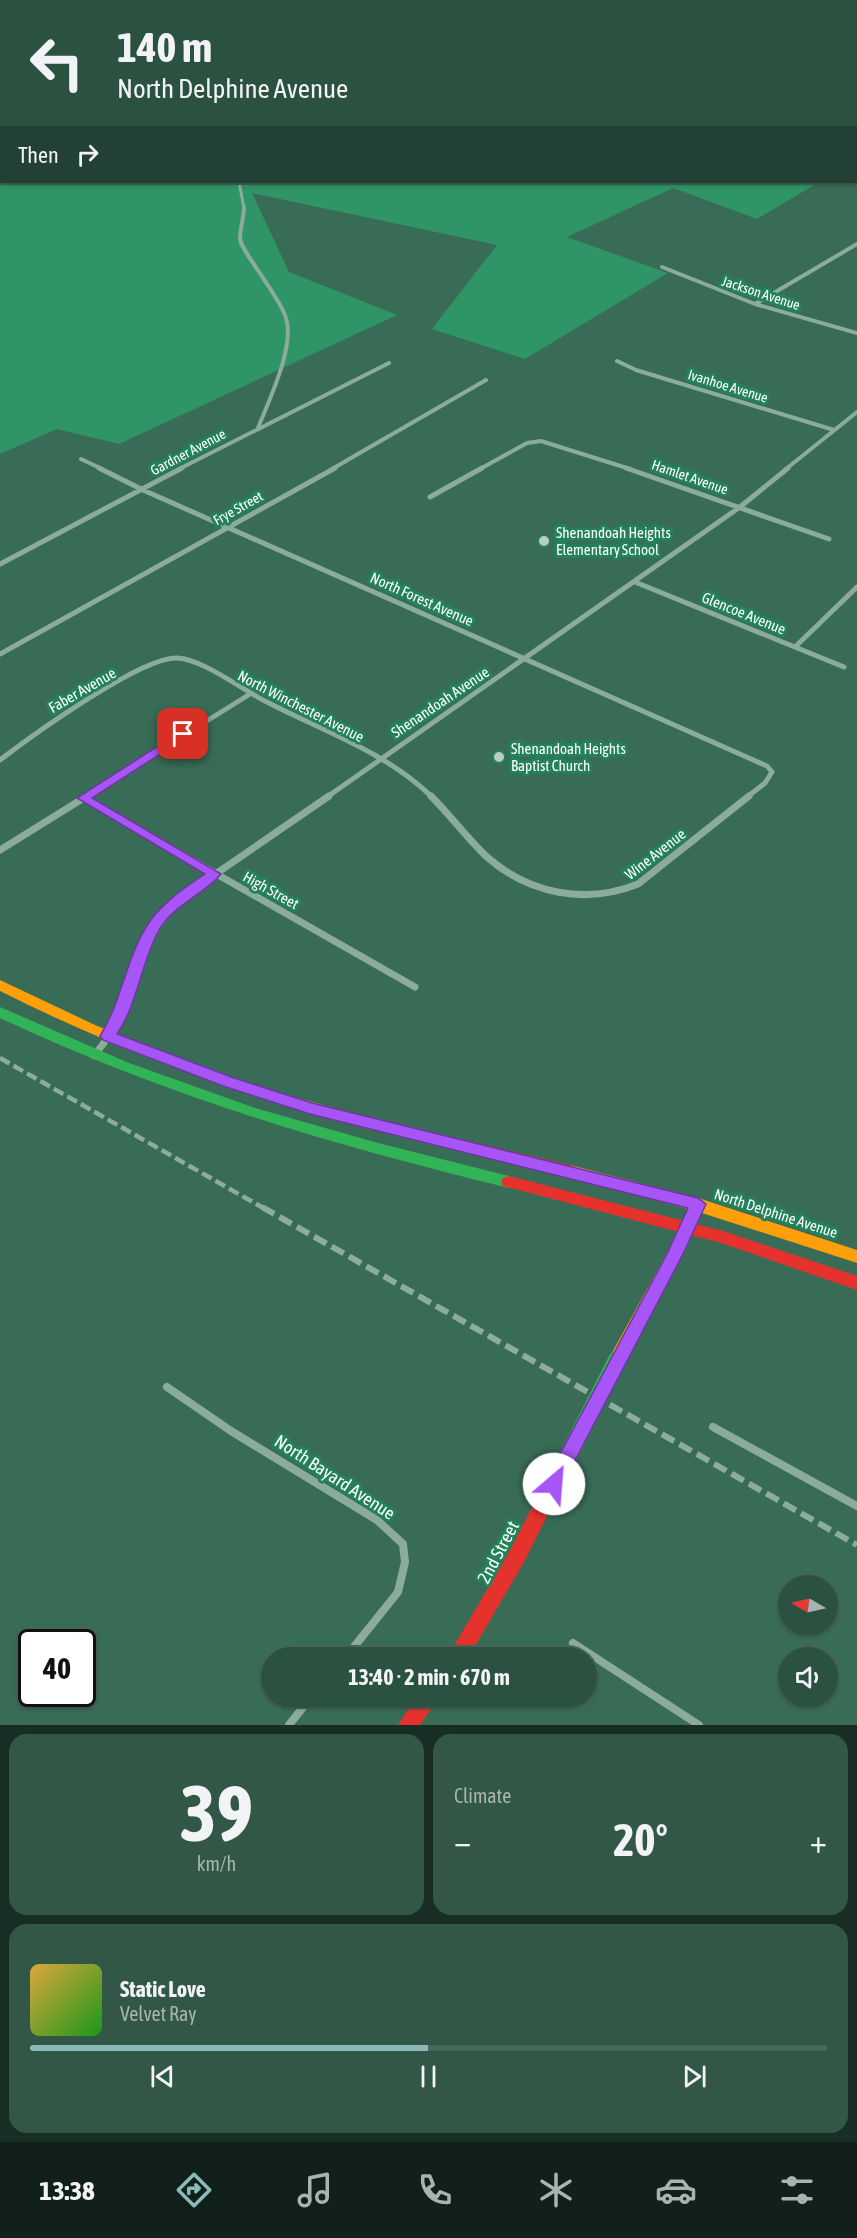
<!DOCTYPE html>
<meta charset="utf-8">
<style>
body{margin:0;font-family:"Asap Condensed",sans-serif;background:#335747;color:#f1f3f6;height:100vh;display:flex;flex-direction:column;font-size:22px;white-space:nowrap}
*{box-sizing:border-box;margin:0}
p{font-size:20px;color:#a6b5b1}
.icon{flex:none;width:33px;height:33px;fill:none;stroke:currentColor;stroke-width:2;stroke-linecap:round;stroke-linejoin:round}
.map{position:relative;height:1725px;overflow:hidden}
.sheet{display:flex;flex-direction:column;gap:9px;padding:9px;background:#182d23;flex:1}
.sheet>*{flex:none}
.guide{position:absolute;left:0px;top:0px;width:858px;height:183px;box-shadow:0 2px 4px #0004,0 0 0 2px #476859;background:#2b5140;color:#f1f3f6;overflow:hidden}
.needle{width:39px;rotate:279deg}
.tools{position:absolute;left:778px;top:1575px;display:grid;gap:12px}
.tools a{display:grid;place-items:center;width:60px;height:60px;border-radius:50%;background:#2b5140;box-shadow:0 2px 4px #0004,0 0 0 2px #476859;font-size:30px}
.speed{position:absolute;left:18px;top:1629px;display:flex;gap:12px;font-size:30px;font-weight:700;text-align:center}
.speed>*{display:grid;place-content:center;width:78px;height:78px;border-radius:50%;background:#2b5140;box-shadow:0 2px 4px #0004,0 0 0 2px #476859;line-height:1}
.speed .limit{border:3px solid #111;border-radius:9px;background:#fff;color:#111}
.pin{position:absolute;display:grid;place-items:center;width:51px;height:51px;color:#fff;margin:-26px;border-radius:12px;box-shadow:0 3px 9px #0006}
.me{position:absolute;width:66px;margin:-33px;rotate:27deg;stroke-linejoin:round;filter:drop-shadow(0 0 4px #0008)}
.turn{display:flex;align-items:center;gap:21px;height:126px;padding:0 18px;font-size:27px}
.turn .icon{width:78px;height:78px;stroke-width:2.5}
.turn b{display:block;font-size:42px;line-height:51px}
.then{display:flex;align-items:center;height:57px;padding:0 18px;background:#0003;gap:12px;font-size:22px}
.big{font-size:45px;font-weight:700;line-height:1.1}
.sheet .card{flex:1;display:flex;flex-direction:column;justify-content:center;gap:9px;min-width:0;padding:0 21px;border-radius:18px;background:#335747}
.sheet .dial{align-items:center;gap:0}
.dial b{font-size:78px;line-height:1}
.song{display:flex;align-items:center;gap:18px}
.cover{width:72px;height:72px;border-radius:9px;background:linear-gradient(135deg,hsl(40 70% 55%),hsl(120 70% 35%))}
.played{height:6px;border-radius:3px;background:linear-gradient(90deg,#8bbbb9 50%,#476859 50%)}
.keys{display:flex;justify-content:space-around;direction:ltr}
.heat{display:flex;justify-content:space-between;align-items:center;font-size:33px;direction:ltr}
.sheet .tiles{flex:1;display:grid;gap:9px;grid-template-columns:1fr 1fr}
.card:last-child{grid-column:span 2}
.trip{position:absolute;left:261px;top:1647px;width:336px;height:60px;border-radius:30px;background:#2b5140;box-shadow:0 2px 4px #0004,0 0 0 2px #476859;font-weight:700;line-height:60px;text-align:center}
.tabs{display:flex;height:96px;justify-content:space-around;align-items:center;background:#11201a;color:#a6b5b1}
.tabs .icon{width:42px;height:42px}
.tabs .active{color:#8bbbb9}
.tabs b{font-size:27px;color:#f1f3f6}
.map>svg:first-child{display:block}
.green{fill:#2f9466}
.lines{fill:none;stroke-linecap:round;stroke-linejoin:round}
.street-far4{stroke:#8bac9d;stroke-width:3}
.street-far3{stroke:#8bac9d;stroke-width:4}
.street-far2{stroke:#8bac9d;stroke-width:5}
.street-far1{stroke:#8bac9d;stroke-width:7}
.street{stroke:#8bac9d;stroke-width:8}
.fast{fill:#30b455;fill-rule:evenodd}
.slow{fill:#ff9f0a;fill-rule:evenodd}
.jam{fill:#e5322d;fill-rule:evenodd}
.rail-far1{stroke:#8cac9d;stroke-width:4.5;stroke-dasharray:11 4.5;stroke-linecap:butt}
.rail{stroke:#8cac9d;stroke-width:6;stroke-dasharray:14 6;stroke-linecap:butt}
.fast-bridge{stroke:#30b455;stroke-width:18}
.route{fill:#a855f7;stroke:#6d37a1;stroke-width:1.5}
.poi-dot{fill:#baccc4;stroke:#238259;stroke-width:2}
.labels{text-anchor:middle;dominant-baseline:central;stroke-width:6;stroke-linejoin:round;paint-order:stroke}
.far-street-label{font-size:14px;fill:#fff;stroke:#238259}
.poi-label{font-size:15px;fill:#fff;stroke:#238259;text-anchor:start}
.street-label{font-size:15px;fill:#fff;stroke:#238259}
.near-street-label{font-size:18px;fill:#fff;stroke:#238259}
</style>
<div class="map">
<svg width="857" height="1725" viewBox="0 0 857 1725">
<rect width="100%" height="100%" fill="#396c56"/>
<path class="green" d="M446 0H857V175L856 2Z
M0 178 2 182H819L757 219 673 188 567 237 668 273 525 359 432 329 497 245 252 193 289 272 397 315 119 444 57 429 0 454Z"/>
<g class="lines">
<path class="street-far4" d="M239 182 244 208"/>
<path class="street-far3" d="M244 207C244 217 240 228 240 239 241 251 280 297 286 318 295 347 269 400 258 428
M662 267 755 304 857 333
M755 304 857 244
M617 361 636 370 834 430
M81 459 102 469
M179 469 389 363
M332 469 486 380
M480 469 527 443 541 441 630 469
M786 469 857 412"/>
<path class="street-far2" d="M99 468 143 490 767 766 772 772 765 783 747 797
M626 468 829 539
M430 497 482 468
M0 564 182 468
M635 582 844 667
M795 647 857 587
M0 654 335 468
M0 760C30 737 142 656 177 658 202 659 240 688 263 700 320 730 385 751 432 797
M85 797 250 694
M327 797 740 507 788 468"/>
<path class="street-far1" d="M431 796C450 815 467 838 487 857 529 894 586 905 638 884L749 796
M83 798 415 987
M0 850 87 796
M94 1056C101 1046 110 1036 116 1025 140 976 140 938 182 897L329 796"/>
<path class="street" d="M167 1387 231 1431 377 1520 403 1544 405 1562 398 1592 345 1658
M713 1427 857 1506
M573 1643 699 1725
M289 1725 312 1696"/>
<path class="fast" d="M0 1007 129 1063 255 1108 378 1143 509 1176 515 1178 517 1182 515 1186 509 1188C332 1145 166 1096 0 1018Z"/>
<path class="slow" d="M0 980 95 1025 187 1062 280 1093 377 1120 379 1124 377 1128 371 1130C242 1095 119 1051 0 991Z
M570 1165 698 1198 857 1250V1263L702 1213 683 1254 623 1365 617 1367 611 1365 608 1360 667 1253 688 1209 564 1175 562 1171 564 1167Z"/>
<path class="jam" d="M371 1118 570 1165 576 1167 578 1171 576 1175 570 1177 365 1128 363 1124 365 1120Z
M509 1176 723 1231 857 1276V1290L721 1243 503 1186 501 1182 503 1178Z
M554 1476 561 1478 563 1484 524 1562 468 1658H447L510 1550 547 1478Z
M417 1696H440L420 1725H398Z"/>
<path class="rail-far1" d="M0 1058 265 1209"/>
<path class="rail" d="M262 1207 857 1545"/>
<path class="fast-bridge" d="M554 1484 617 1360"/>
</g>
<path class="route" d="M183 730 188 731V736L92 798 221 874C205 894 174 904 159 930 141 962 138 1003 117 1034L234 1078 312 1103 698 1198 706 1204 683 1254 560 1489 554 1492 547 1489 544 1484 667 1254 688 1208 310 1114 223 1086 103 1040 100 1036C122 1001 126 958 148 924 162 903 184 888 205 874L77 798Z"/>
<g class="poi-dot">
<circle cx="544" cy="541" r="6"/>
<circle cx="499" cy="757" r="6"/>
</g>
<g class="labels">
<g class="far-street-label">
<text transform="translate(761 293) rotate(18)">Jackson Avenue</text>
<text transform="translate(728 386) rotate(17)">Ivanhoe Avenue</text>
<text transform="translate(188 452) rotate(-28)">Gardner Avenue</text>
<text transform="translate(690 477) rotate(19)">Hamlet Avenue</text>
<text transform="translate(238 508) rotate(-29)">Frye Street</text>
</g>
<g class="poi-label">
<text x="556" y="532">Shenandoah Heights<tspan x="556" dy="17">Elementary School</tspan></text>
<text x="511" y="748">Shenandoah Heights<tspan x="511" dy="17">Baptist Church</tspan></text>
</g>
<g class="street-label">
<text transform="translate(422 599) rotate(24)">North Forest Avenue</text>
<text transform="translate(744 613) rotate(22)">Glencoe Avenue</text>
<text transform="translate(82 690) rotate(-30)">Faber Avenue</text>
<text transform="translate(440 702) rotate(-34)">Shenandoah Avenue</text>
<text transform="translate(301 706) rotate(27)">North Winchester Avenue</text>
<text transform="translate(655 854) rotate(-38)">Wine Avenue</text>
<text transform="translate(271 890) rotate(29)">High Street</text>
<text transform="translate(776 1213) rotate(18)">North Delphine Avenue</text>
</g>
<g class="near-street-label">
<text transform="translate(335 1477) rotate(33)">North Bayard Avenue</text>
<text transform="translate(498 1552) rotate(-62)">2nd Street</text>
</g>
</g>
</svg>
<div class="tools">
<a><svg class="needle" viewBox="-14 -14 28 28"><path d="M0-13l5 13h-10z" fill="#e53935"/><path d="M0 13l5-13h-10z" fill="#a6b5b1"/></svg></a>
<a><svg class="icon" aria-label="sound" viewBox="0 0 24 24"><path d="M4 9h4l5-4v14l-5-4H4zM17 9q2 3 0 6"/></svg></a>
</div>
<div class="speed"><div class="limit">40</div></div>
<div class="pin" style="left:183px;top:734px;background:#d93025"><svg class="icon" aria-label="arrive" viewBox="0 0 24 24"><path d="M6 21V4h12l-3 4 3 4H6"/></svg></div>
<svg class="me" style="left:554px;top:1484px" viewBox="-20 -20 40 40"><circle r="19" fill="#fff"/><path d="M0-13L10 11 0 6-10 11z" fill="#a855f7"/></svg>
<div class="trip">13:40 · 2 min · 670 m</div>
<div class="guide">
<div class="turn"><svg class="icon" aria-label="left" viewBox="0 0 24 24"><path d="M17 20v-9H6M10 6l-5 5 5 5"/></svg><div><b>140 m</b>North Delphine Avenue</div></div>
<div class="then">Then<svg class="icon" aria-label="right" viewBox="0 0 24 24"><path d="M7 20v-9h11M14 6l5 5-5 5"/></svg></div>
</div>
</div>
<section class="sheet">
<div class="tiles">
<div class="card dial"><b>39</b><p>km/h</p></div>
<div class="card"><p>Climate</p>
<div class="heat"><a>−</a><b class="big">20°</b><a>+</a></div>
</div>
<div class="card">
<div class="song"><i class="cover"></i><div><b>Static Love</b><p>Velvet Ray</p></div></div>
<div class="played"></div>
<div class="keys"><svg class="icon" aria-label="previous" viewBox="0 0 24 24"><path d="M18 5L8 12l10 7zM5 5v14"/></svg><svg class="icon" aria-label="pause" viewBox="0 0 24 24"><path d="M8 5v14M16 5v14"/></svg><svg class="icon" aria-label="next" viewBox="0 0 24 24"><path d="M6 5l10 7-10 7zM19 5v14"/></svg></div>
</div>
</div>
</section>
<nav class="tabs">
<b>13:38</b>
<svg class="icon active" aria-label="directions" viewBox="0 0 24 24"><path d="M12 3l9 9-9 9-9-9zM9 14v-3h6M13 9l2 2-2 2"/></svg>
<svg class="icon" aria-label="music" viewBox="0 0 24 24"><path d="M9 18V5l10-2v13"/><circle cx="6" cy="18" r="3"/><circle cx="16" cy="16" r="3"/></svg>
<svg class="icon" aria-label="phone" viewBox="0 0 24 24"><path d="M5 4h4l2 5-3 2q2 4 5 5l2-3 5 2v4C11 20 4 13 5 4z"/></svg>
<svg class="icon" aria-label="climate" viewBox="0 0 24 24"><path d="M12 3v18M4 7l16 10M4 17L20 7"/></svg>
<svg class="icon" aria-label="car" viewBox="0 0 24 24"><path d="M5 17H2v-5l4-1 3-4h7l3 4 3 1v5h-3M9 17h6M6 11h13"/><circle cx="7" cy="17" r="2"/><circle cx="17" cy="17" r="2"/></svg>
<svg class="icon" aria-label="filters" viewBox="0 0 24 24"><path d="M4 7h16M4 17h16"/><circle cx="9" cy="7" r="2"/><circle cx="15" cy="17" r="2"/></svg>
</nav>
